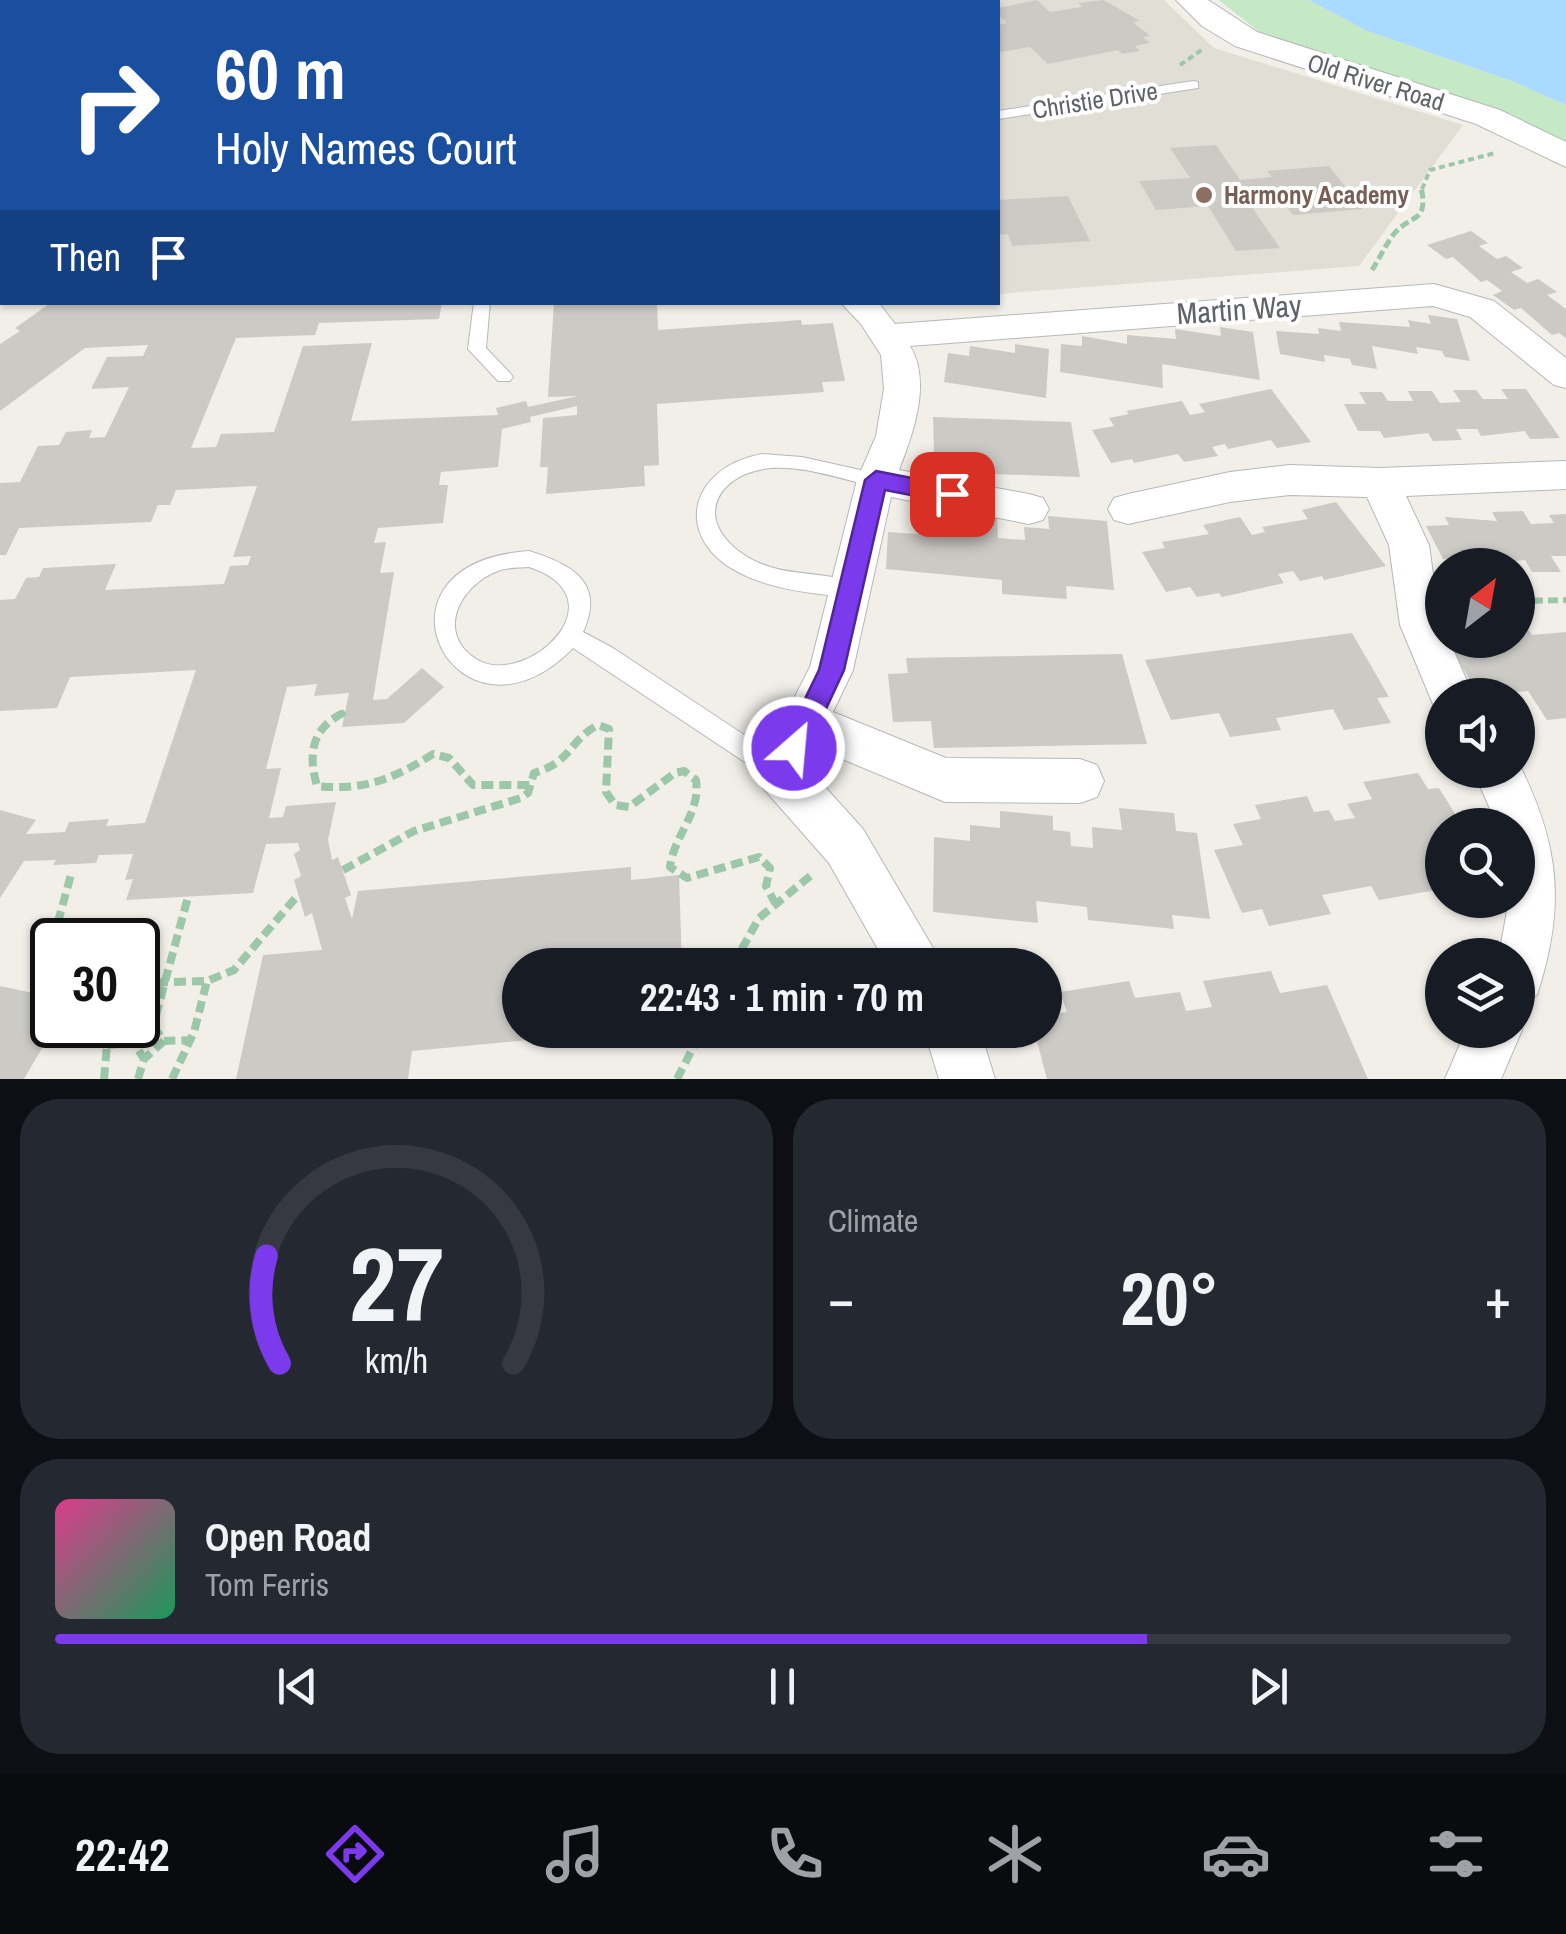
<!DOCTYPE html>
<meta charset="utf-8">
<style>
body{margin:0;font-family:"Archivo Narrow",sans-serif;background:#242831;color:#f1f3f6;height:100vh;display:flex;flex-direction:column;font-size:38px;white-space:nowrap}
*{box-sizing:border-box;margin:0}
p{font-size:32px;color:#9ea1a6}
.icon{flex:none;width:55px;height:55px;fill:none;stroke:currentColor;stroke-width:2;stroke-linecap:round;stroke-linejoin:round}
.map{position:relative;height:1079px;overflow:hidden}
.details{display:flex;flex-direction:column;gap:20px;padding:20px;background:#0d0f14;flex:1}
.details>*{flex:none}
.guide{position:absolute;left:0px;top:0px;width:1000px;height:305px;box-shadow:0 2px 8px #0004;background:#1a4fa0;color:#fff;overflow:hidden}
.needle{width:65px;rotate:31deg}
.controls{position:absolute;left:1425px;top:548px;display:grid;gap:20px}
.controls a{display:grid;place-items:center;width:110px;height:110px;border-radius:50%;background:#171b24;box-shadow:0 2px 8px #0004;font-size:50px}
.speed{position:absolute;left:30px;top:918px;display:flex;gap:20px;font-size:50px;font-weight:700;text-align:center}
.speed>*{display:grid;place-content:center;width:130px;height:130px;border-radius:50%;background:#171b24;box-shadow:0 2px 8px #0004;line-height:1}
.speed .limit{border:5px solid #111;border-radius:15px;background:#fff;color:#111}
.pin{position:absolute;display:grid;place-items:center;width:85px;height:85px;color:#fff;margin:-42px;border-radius:20px;box-shadow:0 5px 15px #0006}
.me{position:absolute;width:110px;margin:-55px;rotate:27deg;stroke-linejoin:round;filter:drop-shadow(0 0 8px #0008)}
.turn{display:flex;align-items:center;gap:35px;height:210px;padding:0 50px;font-size:45px}
.turn .icon{width:130px;height:130px;stroke-width:2.5}
.turn b{display:block;font-size:70px;line-height:85px}
.then{display:flex;align-items:center;height:95px;padding:0 50px;background:#0003;gap:20px;font-size:38px}
.big{font-size:75px;font-weight:700;line-height:1.1}
.details .widget{flex:1;display:flex;flex-direction:column;justify-content:center;gap:15px;min-width:0;padding:0 35px;border-radius:40px;background:#242831}
.details .dial{align-items:center;gap:0}
.dial svg{height:260px;overflow:visible;fill:none;stroke:#363941;stroke-width:7;stroke-linecap:round;text-anchor:middle}
.dial text{fill:#f1f3f6;stroke:none}
.song{display:flex;align-items:center;gap:30px}
.cover{width:120px;height:120px;border-radius:15px;background:linear-gradient(135deg,hsl(330 70% 55%),hsl(150 70% 35%))}
.played{height:10px;border-radius:5px;background:linear-gradient(90deg,#7c3aed 75%,#363941 75%)}
.keys{display:flex;justify-content:space-around;direction:ltr}
.heat{display:flex;justify-content:space-between;align-items:center;font-size:55px;direction:ltr}
.details .tiles{flex:1;display:grid;gap:20px;grid-template-columns:1fr 1fr}
.widget:last-child{grid-column:span 2}
.trip{position:absolute;left:502px;top:948px;width:560px;height:100px;border-radius:50px;background:#171b24;box-shadow:0 2px 8px #0004;font-weight:700;line-height:100px;text-align:center}
.tabs{display:flex;height:160px;justify-content:space-around;align-items:center;background:#090b0e;color:#9ea1a6}
.tabs .icon{width:70px;height:70px}
.tabs .on{color:#7c3aed}
.tabs b{font-size:45px;color:#f1f3f6}
.map>svg:first-child{display:block}
.education{fill:#e1ded6}
.green{fill:#c5e8c5}
.water{fill:#aadaff}
.building{fill:#cccac5}
.lines{fill:none;stroke-linecap:round;stroke-linejoin:round}
.service-casing{stroke:#b5b8bc;stroke-width:2}
.minor-casing{stroke:#b5b8bc;stroke-width:2}
.tertiary-casing{stroke:#b5b8bc;stroke-width:2}
.path-far3{stroke:#9cc7a9;stroke-width:4;stroke-dasharray:6 4;stroke-linecap:butt}
.path-far2{stroke:#9cc7a9;stroke-width:5;stroke-dasharray:9 4;stroke-linecap:butt}
.path-far1{stroke:#9cc7a9;stroke-width:6;stroke-dasharray:10 5;stroke-linecap:butt}
.path{stroke:#9cc7a9;stroke-width:8;stroke-dasharray:12 6;stroke-linecap:butt}
.service{fill:#fff;fill-rule:evenodd}
.minor{fill:#fff;fill-rule:evenodd}
.tertiary{fill:#fff;fill-rule:evenodd}
.route{fill:#7c3aed;stroke:#51269a;stroke-width:2.5}
.education-dot{fill:#8d6e63;stroke:#fff;stroke-width:4}
.labels{text-anchor:middle;dominant-baseline:central;stroke-width:8;stroke-linejoin:round;paint-order:stroke}
.far-street-label{font-size:25px;fill:#5f6368;stroke:#fff}
.far-education-label{font-size:25px;font-weight:bold;fill:#785e54;stroke:#fff;text-anchor:start}
.street-label{font-size:30px;fill:#5f6368;stroke:#fff}
</style>
<div class="map">
<svg width="1566" height="1079" viewBox="0 0 1566 1079">
<rect width="100%" height="100%" fill="#f1efe8"/>
<path class="education" d="M283 0H1164L1214 48 1463 125 1359 266 998 294V2H278Z"/>
<path class="green" d="M1219 0H1309L1365 30 1514 82 1566 105V148L1263 35Z"/>
<path class="water" d="M1309 0H1566V105L1514 82 1365 30Z"/>
<path class="building" d="M1037 0 1050 12 1082 7 1078 3 1104 0 1140 21 1133 22 1150 36 1143 37 1150 43 1135 46 1140 51 1122 54 1118 50 1048 64 1030 47 1000 52 998 25 1007 23 998 14V8Z
M1216 145 1240 180 1272 177 1267 171 1329 166 1363 209 1293 215 1285 204 1251 206 1280 248 1236 251 1208 206 1156 210 1139 181 1190 178 1170 148Z
M1068 196 1090 241 1012 246 1008 234 998 235V200Z
M1471 231 1488 243 1479 246 1497 259 1506 256 1523 268 1511 272 1527 283 1538 279 1557 292 1547 295 1566 309V338L1559 333 1552 335 1521 308 1514 310 1493 295 1502 291 1487 280 1481 282 1453 257 1446 259 1427 245Z
M52 302H442L439 319 319 323 315 335 236 338 191 448 216 447 221 434 274 432 303 346 372 343 351 421 498 415 496 408 526 401 528 407 578 396 548 397 554 302H657L658 330 801 320 802 325 833 323 845 381 822 382 824 392 657 404 659 465 644 466 645 486 546 494 548 467H540L543 418 577 415V406L530 417 531 422 502 429 498 467 441 472 439 485H448L443 523 378 528 374 543 386 542 380 573 394 572 373 700 387 699 422 668 444 687 404 723 342 727 349 693 314 696 317 684 287 687 266 769 281 768 269 818 283 817 286 806 336 802 328 840 332 860 338 857 351 895 345 898 352 919 358 891 631 867V880L679 875 682 965H520V1030L604 1033 412 1051 408 1079H236L263 955 322 950 312 913 305 917 294 880 301 876 294 854 300 850 298 843 266 844 253 893 126 900 133 879 125 880 133 854 99 855 96 863 53 865 56 860 24 861 0 898V810L36 820 26 834 65 832 69 822 109 819 106 826 145 823 196 670 70 677 57 708 0 711V600L15 599 26 578 39 577 43 568 116 564 105 590 224 584 230 566 248 565 251 556 233 557 257 486 176 490 170 505H158L151 522 19 528 6 555H0V483L20 482 38 446 59 445 66 432 92 430 89 438 105 437 129 387 91 389 107 357 143 356 148 345 85 348 0 411V344L20 331 15 328Z
M1428 315 1457 319 1470 361 1445 357 1442 351 1416 347 1418 354 1372 346 1377 369 1352 365 1350 359 1324 355 1325 362 1280 354 1276 331 1319 334 1318 328 1341 331 1339 322 1410 327 1408 320 1431 324Z
M1220 327 1253 332 1260 380 1162 364 1163 388 1060 372 1061 344 1082 346V336L1127 344V335L1176 339 1175 329 1221 336Z
M1015 344 1049 349 1046 398 944 382 948 353 969 356 970 346 1015 353Z
M1271 389 1311 442 1277 448 1271 440 1228 449 1225 444 1212 447 1218 456 1184 462 1178 454 1134 463 1132 459 1111 463 1092 430 1114 426 1109 418 1129 414 1126 411 1182 401 1190 415 1205 412 1199 404Z
M1501 389H1526L1560 438 1530 439 1525 431 1481 436 1477 429H1456L1462 440 1433 441 1428 433 1384 438 1380 431H1358L1344 404H1366L1359 392H1382L1388 401H1413L1408 391H1432L1440 403 1461 402 1453 390H1476L1483 399H1508Z
M933 417 1071 422 1080 477 962 473 960 453 934 452Z
M1336 502 1386 566 1324 580 1322 576 1300 581 1293 571 1278 574 1284 583 1222 597 1219 593 1197 597 1190 587 1166 592 1142 552 1165 548 1162 542 1209 534 1203 525 1240 517 1252 535 1265 532 1262 527 1308 519 1302 510Z
M1523 511 1531 524 1554 523 1549 515 1566 514V556H1551L1561 572H1532L1525 560 1471 565 1468 558 1443 559 1426 526 1449 525 1445 517 1497 521 1492 512Z
M951 514 997 518 998 538 1025 540 1024 527 1049 529 1048 516 1107 521 1114 590 1066 586 1067 599 1002 594V580L886 569 888 532 918 534V522L951 525Z
M1518 623H1524L1532 635 1566 632V718L1547 720 1528 691 1479 695 1449 646 1475 644 1473 640H1518Z
M1352 633 1389 697 1377 698 1391 723 1344 730 1333 709 1276 718 1281 730 1230 737 1219 713 1171 720 1145 660Z
M1122 654 1147 744 934 748 931 721 893 722 888 674 908 673 906 658Z
M1418 773 1428 789 1439 788 1462 825H1442V889L1379 900 1371 886 1322 895 1331 914 1269 926 1262 909 1242 913 1214 850 1243 845 1233 824 1261 819 1255 805 1307 796 1314 812 1329 810 1335 821 1355 818 1347 804 1372 799 1363 782Z
M1119 808 1174 813 1176 831 1197 833 1210 919 1172 915 1174 929 1088 920 1087 907 1036 901 1038 923 933 912 934 837 970 841V825L1000 828V811L1053 816V830L1070 832 1071 846 1093 848 1092 827 1122 830Z
M1271 971 1280 993 1327 985 1368 1079H1047L1034 1030H1045V1015L1067 1012 1060 992 1129 981 1135 998 1180 992 1186 1011 1212 1007 1203 981Z
M0 986 52 997V1006L35 1035 48 1038 24 1079H0Z"/>
<g class="lines">
<defs>
<path id="service" d="M611 0H623V2H611Z
M1193 81 1198 82V88L998 119V111Z
M474 302H490L486 348 510 373 513 377 510 381H498L468 349Z
M762 454 802 457 883 475 886 480 883 485 876 487C831 477 766 450 727 486 719 494 715 502 715 514 716 531 731 547 746 556 780 578 821 570 858 583L861 589 858 595 851 598C815 593 778 591 744 575 672 542 686 468 762 454Z
M529 551C571 564 606 582 583 632L613 648 788 764 792 772 788 780 780 783 772 780 573 648C458 766 352 563 529 551ZM529 567C624 598 526 690 476 659 435 633 460 585 498 571 507 567 519 568 529 567Z"/>
<path id="minor" d="M1434 284 1494 301 1566 358V388L1554 385 1470 317 1433 306 910 346C932 382 913 434 899 470L1029 494 1043 498 1049 509 1043 520 1029 524 891 497 853 670 833 712 946 758 1080 759 1097 765 1104 781 1097 797 1080 803 945 802 816 748 807 767 863 829 943 965H887L829 863 763 788 756 772 810 667 857 480 876 436 884 389 881 355 861 324 840 302H878L895 324Z
M1566 461V489L1406 496 1429 545 1442 640H1449L1473 695H1442V712L1435 709 1400 625 1389 545 1367 497 1290 495 1230 502 1128 524 1114 520 1108 509 1114 498 1128 494 1230 472 1290 465 1380 468Z
M1518 762C1560 845 1566 906 1537 995L1518 1003V955H1499L1509 900H1518V825H1497L1473 770H1518Z
M1518 1020 1522 1030 1501 1079H1445L1466 1030H1518Z
M924 1030H980L995 1079H939Z"/>
<path id="tertiary" d="M1176 0H1208L1257 32 1500 110 1566 142V167L1476 124 1235 46 1202 26Z"/>
</defs>
<use href="#service" class="service-casing"/>
<use href="#minor" class="minor-casing"/>
<use href="#tertiary" class="tertiary-casing"/>
<path class="path-far3" d="M1180 65 1203 49
M1422 189 1430 170 1495 153"/>
<path class="path-far2" d="M1372 270C1379 259 1385 246 1393 235 1411 213 1429 224 1421 187"/>
<path class="path-far1" d="M1518 601 1566 600
M338 716 345 712"/>
<path class="path" d="M343 713C311 729 308 754 317 786 363 791 394 779 433 754L449 758 473 785H531
M343 870 414 831 521 798 528 793 534 773C572 762 569 740 598 725L609 729 606 792 615 805 629 807 675 773 684 771 696 780C701 813 674 835 670 867L687 878 759 857 770 868 766 886 775 903
M53 940 72 871
M733 965 759 918 814 873
M138 983 207 981 234 970 298 895
M153 1026 164 1041 192 1040
M134 1043 153 1026 188 897
M107 1045 134 1043 144 1059
M104 1079 107 1045 115 1025
M138 1079 144 1059 164 1041
M172 1079 194 1032 207 981
M677 1079 701 1032 726 1030"/>
<use href="#service" class="service"/>
<use href="#minor" class="minor"/>
<use href="#tertiary" class="tertiary"/>
</g>
<path class="route" d="M876 471 952 486 963 494 952 503 885 490 844 670 804 756 794 760 785 756 781 748 819 670 865 480Z"/>
<circle class="education-dot" cx="1204" cy="195" r="10"/>
<g class="labels">
<g class="far-street-label">
<text transform="translate(1376 82) rotate(17)">Old River Road</text>
<text transform="translate(1095 100) rotate(-9)">Christie Drive</text>
</g>
<g class="far-education-label">
<text x="1224" y="195">Harmony Academy</text>
</g>
<g class="street-label">
<text transform="translate(1239 309) rotate(-4)">Martin Way</text>
</g>
</g>
</svg>
<div class="controls">
<a><svg class="needle" viewBox="-14 -14 28 28"><path d="M0-13l5 13h-10z" fill="#e53935"/><path d="M0 13l5-13h-10z" fill="#9ea1a6"/></svg></a>
<a><svg class="icon" aria-label="sound" viewBox="0 0 24 24"><path d="M4 9h4l5-4v14l-5-4H4zM17 9q2 3 0 6"/></svg></a>
<a><svg class="icon" aria-label="search" viewBox="0 0 24 24"><circle cx="10" cy="10" r="6"/><path d="M15 15l6 6"/></svg></a>
<a><svg class="icon" aria-label="layers" viewBox="0 0 24 24"><path d="M12 4l9 5-9 5-9-5zM3 14l9 5 9-5"/></svg></a>
</div>
<div class="speed"><div class="limit">30</div></div>
<div class="pin" style="left:952px;top:494px;background:#d93025"><svg class="icon" aria-label="arrive" viewBox="0 0 24 24"><path d="M6 21V4h12l-3 4 3 4H6"/></svg></div>
<svg class="me" style="left:794px;top:748px" viewBox="-20 -20 40 40"><circle r="17" fill="#7c3aed" stroke="#fff" stroke-width="3"/><path d="M0-11L8 9 0 5-8 9z" fill="#fff"/></svg>
<div class="trip">22:43 · 1 min · 70 m</div>
<div class="guide">
<div class="turn"><svg class="icon" aria-label="right" viewBox="0 0 24 24"><path d="M7 20v-9h11M14 6l5 5-5 5"/></svg><div><b>60 m</b>Holy Names Court</div></div>
<div class="then">Then<svg class="icon" aria-label="arrive" viewBox="0 0 24 24"><path d="M6 21V4h12l-3 4 3 4H6"/></svg></div>
</div>
</div>
<section class="details">
<div class="tiles">
<div class="widget dial"><svg viewBox="0 0 100 80">
<path d="M14 69A42 42 0 1 1 86 69"/>
<path d="M14 69A42 42 0 0 1 10 36" stroke="#7c3aed"/>
<text x="50" y="56" font-size="32" font-weight="700">27</text>
<text x="50" y="72" font-size="11">km/h</text>
</svg></div>
<div class="widget"><p>Climate</p>
<div class="heat"><a>−</a><b class="big">20°</b><a>+</a></div>
</div>
<div class="widget">
<div class="song"><i class="cover"></i><div><b>Open Road</b><p>Tom Ferris</p></div></div>
<div class="played"></div>
<div class="keys"><svg class="icon" aria-label="previous" viewBox="0 0 24 24"><path d="M18 5L8 12l10 7zM5 5v14"/></svg><svg class="icon" aria-label="pause" viewBox="0 0 24 24"><path d="M8 5v14M16 5v14"/></svg><svg class="icon" aria-label="next" viewBox="0 0 24 24"><path d="M6 5l10 7-10 7zM19 5v14"/></svg></div>
</div>
</div>
</section>
<nav class="tabs">
<b>22:42</b>
<svg class="icon on" aria-label="directions" viewBox="0 0 24 24"><path d="M12 3l9 9-9 9-9-9zM9 14v-3h6M13 9l2 2-2 2"/></svg>
<svg class="icon" aria-label="music" viewBox="0 0 24 24"><path d="M9 18V5l10-2v13"/><circle cx="6" cy="18" r="3"/><circle cx="16" cy="16" r="3"/></svg>
<svg class="icon" aria-label="phone" viewBox="0 0 24 24"><path d="M5 4h4l2 5-3 2q2 4 5 5l2-3 5 2v4C11 20 4 13 5 4z"/></svg>
<svg class="icon" aria-label="climate" viewBox="0 0 24 24"><path d="M12 3v18M4 7l16 10M4 17L20 7"/></svg>
<svg class="icon" aria-label="car" viewBox="0 0 24 24"><path d="M5 17H2v-5l4-1 3-4h7l3 4 3 1v5h-3M9 17h6M6 11h13"/><circle cx="7" cy="17" r="2"/><circle cx="17" cy="17" r="2"/></svg>
<svg class="icon" aria-label="filters" viewBox="0 0 24 24"><path d="M4 7h16M4 17h16"/><circle cx="9" cy="7" r="2"/><circle cx="15" cy="17" r="2"/></svg>
</nav>
